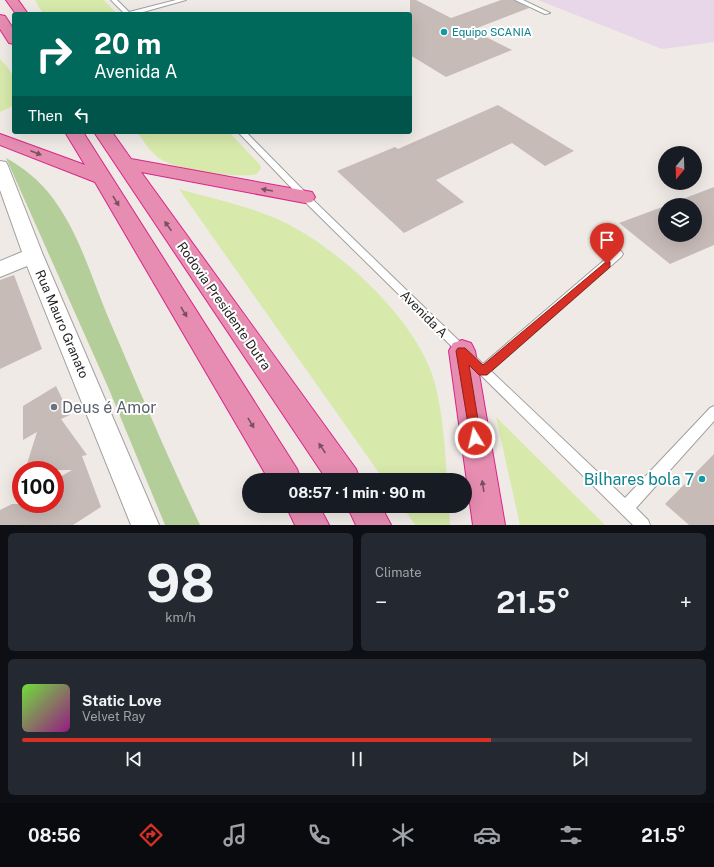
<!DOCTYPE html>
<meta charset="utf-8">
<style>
body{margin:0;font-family:"Public Sans",sans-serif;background:#242831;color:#f1f3f6;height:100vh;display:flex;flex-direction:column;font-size:15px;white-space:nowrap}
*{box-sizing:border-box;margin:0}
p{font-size:13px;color:#9ea1a6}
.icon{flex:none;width:22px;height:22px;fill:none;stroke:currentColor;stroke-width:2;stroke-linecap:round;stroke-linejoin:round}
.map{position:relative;height:525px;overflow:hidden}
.drawer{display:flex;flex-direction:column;gap:8px;padding:8px;background:#0d0f14;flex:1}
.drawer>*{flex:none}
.top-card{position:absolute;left:12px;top:12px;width:400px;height:122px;border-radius:4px;box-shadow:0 4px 16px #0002;background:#00695c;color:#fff;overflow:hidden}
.needle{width:26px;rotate:199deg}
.tools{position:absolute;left:658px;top:146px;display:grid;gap:8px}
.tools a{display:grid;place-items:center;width:44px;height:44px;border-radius:50%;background:#171b24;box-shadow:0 4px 16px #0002;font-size:20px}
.speed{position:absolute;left:12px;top:461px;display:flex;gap:8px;font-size:20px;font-weight:700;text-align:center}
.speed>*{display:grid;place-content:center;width:52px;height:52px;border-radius:50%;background:#171b24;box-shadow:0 4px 16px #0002;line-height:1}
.speed .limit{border:6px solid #d22;background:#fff;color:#111}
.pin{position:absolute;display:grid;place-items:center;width:34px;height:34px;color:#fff;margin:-41px -17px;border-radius:50% 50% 50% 0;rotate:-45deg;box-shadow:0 0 4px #0007}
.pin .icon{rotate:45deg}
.me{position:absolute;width:44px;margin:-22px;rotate:351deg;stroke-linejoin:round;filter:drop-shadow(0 0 3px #0008)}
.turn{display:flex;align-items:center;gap:14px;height:84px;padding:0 16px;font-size:18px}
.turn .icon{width:52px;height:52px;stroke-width:2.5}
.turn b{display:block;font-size:28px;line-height:34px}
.then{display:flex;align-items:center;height:38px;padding:0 16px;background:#0003;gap:8px;font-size:15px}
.big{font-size:30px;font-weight:700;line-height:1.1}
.drawer .card{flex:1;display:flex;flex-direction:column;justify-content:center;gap:6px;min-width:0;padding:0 14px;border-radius:6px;background:#242831}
.drawer .dial{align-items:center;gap:0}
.dial b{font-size:52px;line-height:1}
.song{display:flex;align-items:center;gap:12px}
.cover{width:48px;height:48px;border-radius:6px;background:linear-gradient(135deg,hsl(100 70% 55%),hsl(310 70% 35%))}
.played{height:4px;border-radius:2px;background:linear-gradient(90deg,#d93025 70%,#363941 70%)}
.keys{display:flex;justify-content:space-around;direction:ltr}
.heat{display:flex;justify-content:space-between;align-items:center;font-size:22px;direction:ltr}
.drawer .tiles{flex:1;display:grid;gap:8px;grid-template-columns:1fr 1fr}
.card:last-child{grid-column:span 2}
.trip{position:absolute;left:242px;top:473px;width:230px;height:40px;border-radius:20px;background:#171b24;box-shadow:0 4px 16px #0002;font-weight:700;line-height:40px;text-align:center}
.tabs{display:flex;height:64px;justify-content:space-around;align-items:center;background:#090b0e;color:#9ea1a6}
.tabs .icon{width:28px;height:28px}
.tabs .on{color:#d93025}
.tabs b{font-size:18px;color:#f1f3f6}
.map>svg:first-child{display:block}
.industrial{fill:#e8d7e8}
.grass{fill:#d7e9ab}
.forest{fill:#b4ce9a}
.building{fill:#c7bbb8}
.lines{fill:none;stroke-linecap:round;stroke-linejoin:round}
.service-casing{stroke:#a0a0a0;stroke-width:2}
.minor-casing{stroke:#a0a0a0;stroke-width:2}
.motorway-casing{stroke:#da258a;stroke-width:2}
.service{fill:#fff;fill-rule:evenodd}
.minor{fill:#fff;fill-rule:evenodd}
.motorway{fill:#e68db1;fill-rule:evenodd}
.oneway{fill:#795061}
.route{fill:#d93025;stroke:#8d1f18}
.culture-dot{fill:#0f9aa8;stroke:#fff;stroke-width:1.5}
.worship-dot{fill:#6b7280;stroke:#fff;stroke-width:1.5}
.labels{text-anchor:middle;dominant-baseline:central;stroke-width:4;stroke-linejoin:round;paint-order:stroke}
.far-culture-label{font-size:11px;fill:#0d838f;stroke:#fff;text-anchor:start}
.street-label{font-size:13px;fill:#1f1f1f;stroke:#fff}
.near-worship-label{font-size:16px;fill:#5b616d;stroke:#fff;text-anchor:start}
.near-culture-label{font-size:16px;fill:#0d838f;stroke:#fff;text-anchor:end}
</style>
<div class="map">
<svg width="714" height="525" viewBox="0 0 714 525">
<rect width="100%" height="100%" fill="#efeae5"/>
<path class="industrial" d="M538 0H714V42L662 49Z"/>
<path class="grass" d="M35 0H104L117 14H43Z
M0 59C18 78 14 79 14 105L0 112Z
M137 132H229L260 165 261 168 257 174C238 179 179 170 162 160 151 154 144 141 137 132Z
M179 189C210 198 244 205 275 218 334 243 419 320 435 384 443 415 445 448 447 480H384Z
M496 417 605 525H520Z
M402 506H449L450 525H415Z"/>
<path class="forest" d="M6 158C24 168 39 180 52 197 79 233 91 276 108 317 138 387 167 456 200 525H165L108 387Z"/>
<path class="building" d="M410 0H416L451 18 501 0H514L529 8 472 30 512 50 446 77 410 55Z
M498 105 574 151 545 166 512 143 436 180 464 202 404 233 337 171 395 147 398 149Z
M714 187V245L670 264 619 223 665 206V235H695V205H667Z
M14 275 42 349 0 369V280Z
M56 386 70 415 61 419 87 455 82 456 101 507 73 525H0V510L12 504H55V480L72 470H25L37 432 23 440V406Z
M714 454V525H689L665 504Z"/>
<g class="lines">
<defs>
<path id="service" d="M111 0H117L129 12 176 0H186L136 14H125Z
M515 0H523L550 13 545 14Z
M238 132H246L308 195 483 364 615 251H621L623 254 621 257 491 371 625 498 710 408 714 406V421L636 508 648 520 650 525H633L302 199Z"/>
<path id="minor" d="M0 161 6 162 8 166 43 255 159 525H131L27 266 0 277V261L22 252 0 190Z"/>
<path id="motorway" d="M6 0H18L28 14H16Z
M0 15 5 16 14 30V44L9 43 0 29Z
M65 132H83L297 469 301 480H269L95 182 0 145V134L85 165Z
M94 132H112L131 159 312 192 315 197 312 202 305 203 141 172 356 469 360 480H327Z
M462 340 471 343 475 351 505 525H473L449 351 453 343Z
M286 506H319L329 525H295Z
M347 506H381L391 525H356Z"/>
</defs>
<use href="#service" class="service-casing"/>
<use href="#minor" class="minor-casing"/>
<use href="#motorway" class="motorway-casing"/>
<use href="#service" class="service"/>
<use href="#minor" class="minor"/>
<use href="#motorway" class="motorway"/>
</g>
<defs><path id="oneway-solid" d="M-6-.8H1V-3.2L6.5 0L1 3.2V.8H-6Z"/></defs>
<g class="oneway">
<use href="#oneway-solid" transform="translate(36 153) rotate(21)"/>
<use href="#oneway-solid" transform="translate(267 190) rotate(-170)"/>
<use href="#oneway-solid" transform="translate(116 201) rotate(59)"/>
<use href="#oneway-solid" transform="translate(168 226) rotate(-125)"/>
<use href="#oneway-solid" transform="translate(184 312) rotate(59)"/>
<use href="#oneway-solid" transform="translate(251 423) rotate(59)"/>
<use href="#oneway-solid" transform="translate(322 448) rotate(-124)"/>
<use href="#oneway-solid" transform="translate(483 486) rotate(-99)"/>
</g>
<path class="route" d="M607 261 610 262V267L487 375H479L469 365 481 438 480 442 475 444 471 442 456 351 458 348H465L483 365Z"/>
<g class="culture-dot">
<circle cx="444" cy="32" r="4"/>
<circle cx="702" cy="479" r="4"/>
</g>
<circle class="worship-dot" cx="54" cy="407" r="4"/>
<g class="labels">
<g class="far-culture-label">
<text x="452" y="32">Equipo SCANIA</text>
</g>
<g class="street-label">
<text transform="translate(224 306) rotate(55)">Rodovia Presidente Dutra</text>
<text transform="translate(424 314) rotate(45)">Avenida A</text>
<text transform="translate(62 324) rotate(67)">Rua Mauro Granato</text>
</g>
<g class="near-worship-label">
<text x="62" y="407">Deus é Amor</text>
</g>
<g class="near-culture-label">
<text x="694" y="479">Bilhares bola 7</text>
</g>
</g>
</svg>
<div class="tools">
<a><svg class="needle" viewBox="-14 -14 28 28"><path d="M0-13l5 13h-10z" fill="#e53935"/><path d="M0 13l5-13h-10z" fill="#9ea1a6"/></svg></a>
<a><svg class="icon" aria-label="layers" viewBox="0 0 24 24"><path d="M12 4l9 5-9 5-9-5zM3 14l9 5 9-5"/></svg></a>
</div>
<div class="speed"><div class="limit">100</div></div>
<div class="pin" style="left:607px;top:264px;background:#d93025"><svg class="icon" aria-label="arrive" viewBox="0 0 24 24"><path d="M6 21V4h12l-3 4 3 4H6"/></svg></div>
<svg class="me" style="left:475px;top:438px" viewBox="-20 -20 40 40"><circle r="17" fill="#d93025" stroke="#fff" stroke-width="3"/><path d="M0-11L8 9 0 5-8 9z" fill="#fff"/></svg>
<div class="trip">08:57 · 1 min · 90 m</div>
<div class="top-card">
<div class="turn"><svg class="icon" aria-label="right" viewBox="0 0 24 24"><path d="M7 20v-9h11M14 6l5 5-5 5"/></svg><div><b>20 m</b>Avenida A</div></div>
<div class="then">Then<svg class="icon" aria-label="left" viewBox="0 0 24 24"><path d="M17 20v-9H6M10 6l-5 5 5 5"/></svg></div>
</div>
</div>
<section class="drawer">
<div class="tiles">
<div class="card dial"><b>98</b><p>km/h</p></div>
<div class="card"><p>Climate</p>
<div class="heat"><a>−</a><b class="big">21.5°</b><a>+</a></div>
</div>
<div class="card">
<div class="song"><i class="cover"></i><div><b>Static Love</b><p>Velvet Ray</p></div></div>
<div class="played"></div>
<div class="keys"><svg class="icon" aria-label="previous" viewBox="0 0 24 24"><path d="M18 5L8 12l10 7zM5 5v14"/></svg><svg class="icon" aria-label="pause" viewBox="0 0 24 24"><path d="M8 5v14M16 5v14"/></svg><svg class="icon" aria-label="next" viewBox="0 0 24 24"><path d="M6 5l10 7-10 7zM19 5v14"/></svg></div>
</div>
</div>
</section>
<nav class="tabs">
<b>08:56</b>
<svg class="icon on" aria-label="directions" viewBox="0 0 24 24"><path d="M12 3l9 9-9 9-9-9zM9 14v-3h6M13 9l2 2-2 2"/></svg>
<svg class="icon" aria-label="music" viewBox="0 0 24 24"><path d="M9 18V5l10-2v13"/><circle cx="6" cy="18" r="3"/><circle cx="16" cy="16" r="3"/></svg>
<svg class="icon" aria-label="phone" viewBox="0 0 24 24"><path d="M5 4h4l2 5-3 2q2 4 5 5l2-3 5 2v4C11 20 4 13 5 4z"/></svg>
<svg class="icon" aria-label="climate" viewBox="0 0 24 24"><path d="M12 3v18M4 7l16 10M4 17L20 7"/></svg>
<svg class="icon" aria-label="car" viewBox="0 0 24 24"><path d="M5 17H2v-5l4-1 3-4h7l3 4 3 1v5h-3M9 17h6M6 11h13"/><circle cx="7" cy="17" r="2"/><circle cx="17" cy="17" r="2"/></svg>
<svg class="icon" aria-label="filters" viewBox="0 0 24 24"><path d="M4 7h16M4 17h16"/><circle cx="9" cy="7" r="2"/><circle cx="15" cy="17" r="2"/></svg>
<b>21.5°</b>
</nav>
